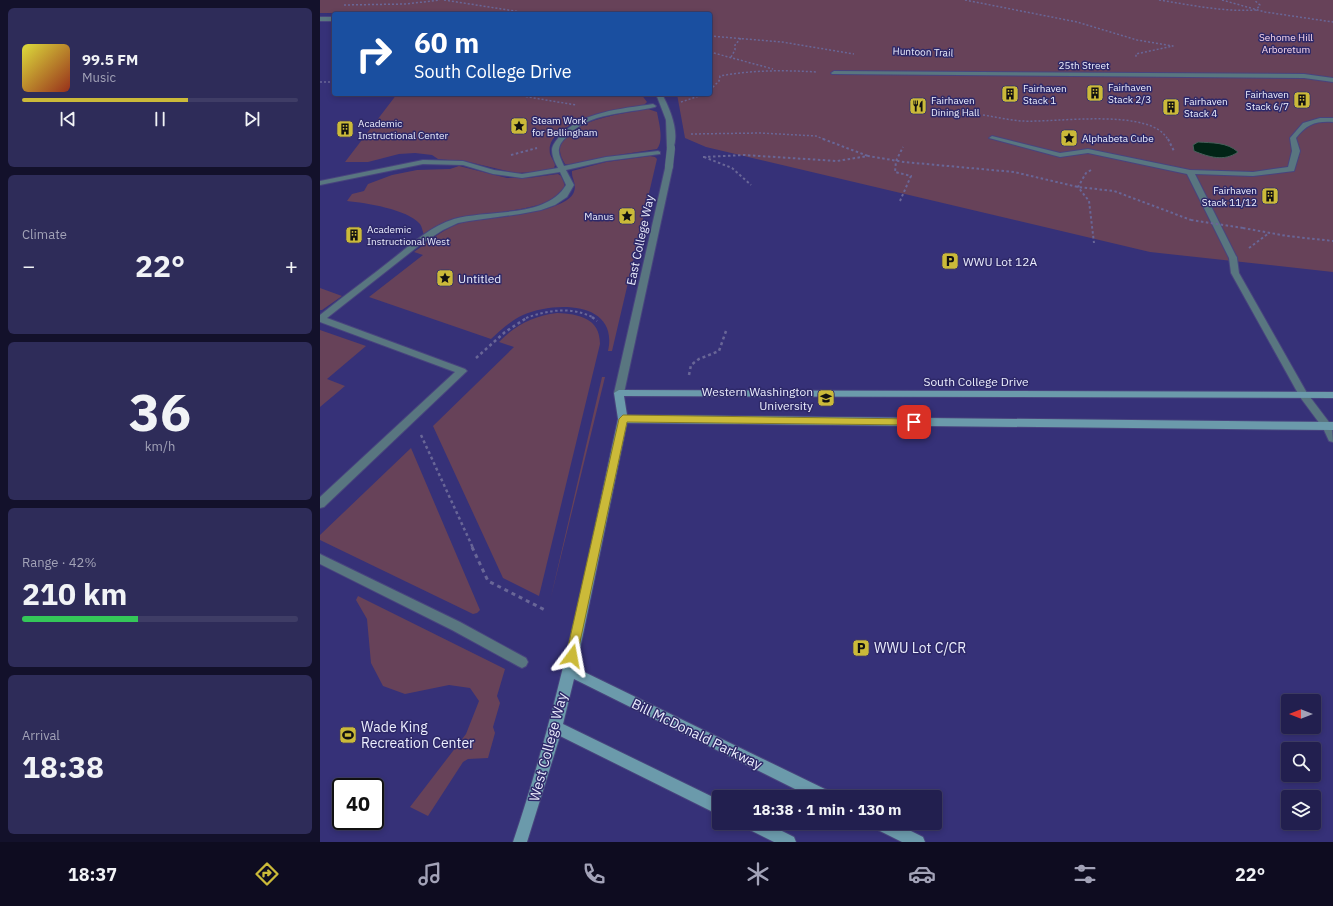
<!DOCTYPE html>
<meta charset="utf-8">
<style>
body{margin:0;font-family:"IBM Plex Sans",sans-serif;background:#2e2c59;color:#f1f3f6;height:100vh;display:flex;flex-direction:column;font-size:15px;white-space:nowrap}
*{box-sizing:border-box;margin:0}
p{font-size:13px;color:#a2a2b7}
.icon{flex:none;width:22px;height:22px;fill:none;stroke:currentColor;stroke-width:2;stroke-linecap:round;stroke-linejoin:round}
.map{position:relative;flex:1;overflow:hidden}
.details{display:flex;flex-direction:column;gap:8px;padding:8px;background:#13112b;width:320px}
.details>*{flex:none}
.banner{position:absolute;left:12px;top:12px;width:380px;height:84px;border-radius:4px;box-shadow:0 2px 6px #0003,0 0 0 1px #3f3d66;background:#1a4fa0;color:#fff;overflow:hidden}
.needle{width:26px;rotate:270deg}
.buttons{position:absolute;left:961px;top:694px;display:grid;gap:8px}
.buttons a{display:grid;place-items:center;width:40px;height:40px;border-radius:4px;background:#221f4f;box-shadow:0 2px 6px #0003,0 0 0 1px #3f3d66;font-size:20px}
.speed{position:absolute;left:12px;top:778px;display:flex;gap:8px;font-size:20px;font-weight:700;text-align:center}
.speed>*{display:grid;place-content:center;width:52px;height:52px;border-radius:50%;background:#221f4f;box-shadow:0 2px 6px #0003,0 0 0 1px #3f3d66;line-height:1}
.speed .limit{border:2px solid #111;border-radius:6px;background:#fff;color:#111}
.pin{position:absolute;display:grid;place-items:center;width:34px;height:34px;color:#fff;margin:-17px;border-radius:8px;box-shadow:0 2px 6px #0006}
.me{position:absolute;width:44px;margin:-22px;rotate:13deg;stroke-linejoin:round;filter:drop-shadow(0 0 3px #0008)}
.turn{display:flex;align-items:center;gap:14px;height:84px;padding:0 16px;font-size:18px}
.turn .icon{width:52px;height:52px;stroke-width:2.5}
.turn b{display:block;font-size:28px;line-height:34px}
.big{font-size:30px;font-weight:700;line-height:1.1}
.details .card{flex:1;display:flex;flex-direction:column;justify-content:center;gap:6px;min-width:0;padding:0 14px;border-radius:6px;background:#2e2c59}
.details .dial{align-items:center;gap:0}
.dial b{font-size:52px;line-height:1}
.song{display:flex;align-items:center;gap:12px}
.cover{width:48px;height:48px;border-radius:6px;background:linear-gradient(135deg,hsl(60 70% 55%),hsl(10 70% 35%))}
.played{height:4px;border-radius:2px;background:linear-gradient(90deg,#cbba39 60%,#3f3d66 60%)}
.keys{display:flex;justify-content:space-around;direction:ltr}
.heat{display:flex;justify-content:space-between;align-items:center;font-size:22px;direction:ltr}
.charge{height:6px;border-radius:3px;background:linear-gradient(90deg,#34c759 42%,#3f3d66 0)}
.trip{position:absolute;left:392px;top:790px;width:230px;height:40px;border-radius:4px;background:#221f4f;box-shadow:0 2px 6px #0003,0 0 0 1px #3f3d66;font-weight:700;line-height:40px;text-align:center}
.dock{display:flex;height:64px;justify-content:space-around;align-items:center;background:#0e0c20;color:#a2a2b7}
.dock .icon{width:28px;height:28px}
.dock .on{color:#cbba39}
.dock b{font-size:18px;color:#f1f3f6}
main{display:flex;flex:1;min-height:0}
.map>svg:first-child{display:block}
.built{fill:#363178;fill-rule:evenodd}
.green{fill:#674259}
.water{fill:#012416;stroke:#47605b}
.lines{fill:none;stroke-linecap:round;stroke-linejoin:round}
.lane-casing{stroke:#48447e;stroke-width:2}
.street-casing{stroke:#48447e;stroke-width:2}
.secondary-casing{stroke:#48447e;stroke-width:2}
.path-far3{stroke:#696697;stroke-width:1.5;stroke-dasharray:2 2;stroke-linecap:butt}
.path-far2{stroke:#696697;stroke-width:2;stroke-dasharray:2.5 2.5;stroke-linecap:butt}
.path-far1{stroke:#696697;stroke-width:2.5;stroke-dasharray:3 3;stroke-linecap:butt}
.path{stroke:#696697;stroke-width:3;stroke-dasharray:4 4;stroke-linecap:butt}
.lane{fill:#597680;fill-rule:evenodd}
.street{fill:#597680;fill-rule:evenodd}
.secondary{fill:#6b9aab;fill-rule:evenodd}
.street-bridge-casing{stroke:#48447e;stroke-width:9;stroke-linecap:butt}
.path-bridge{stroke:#696697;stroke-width:2;stroke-dasharray:2.5 2.5;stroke-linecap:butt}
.street-bridge{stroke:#597680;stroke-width:8}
.route{fill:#cbba39;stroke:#847925}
.labels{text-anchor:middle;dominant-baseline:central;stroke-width:3;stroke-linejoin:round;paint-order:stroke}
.far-park-label{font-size:10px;fill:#f9d7eb;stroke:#2e2969}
.far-street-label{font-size:10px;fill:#ebedfd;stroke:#2e2969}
.far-poi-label{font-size:10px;fill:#ebedfd;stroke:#2e2969;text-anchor:start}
.street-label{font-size:12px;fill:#ebedfd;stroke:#2e2969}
.poi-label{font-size:12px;fill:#ebedfd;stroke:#2e2969;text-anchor:start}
.near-poi-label{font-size:14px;fill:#ebedfd;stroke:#2e2969;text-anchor:start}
.near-street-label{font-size:14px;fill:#ebedfd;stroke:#2e2969}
</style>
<main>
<section class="details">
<div class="card">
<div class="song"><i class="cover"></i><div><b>99.5 FM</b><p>Music</p></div></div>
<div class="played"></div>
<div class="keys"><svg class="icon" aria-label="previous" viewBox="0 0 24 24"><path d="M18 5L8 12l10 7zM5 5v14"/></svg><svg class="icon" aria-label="pause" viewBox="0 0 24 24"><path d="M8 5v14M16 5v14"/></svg><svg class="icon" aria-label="next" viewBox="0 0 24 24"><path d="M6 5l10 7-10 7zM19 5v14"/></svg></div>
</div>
<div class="card"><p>Climate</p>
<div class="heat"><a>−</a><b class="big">22°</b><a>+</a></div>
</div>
<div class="card dial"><b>36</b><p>km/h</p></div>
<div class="card"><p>Range · 42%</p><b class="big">210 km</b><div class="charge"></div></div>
<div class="card"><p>Arrival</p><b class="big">18:38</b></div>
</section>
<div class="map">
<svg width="1013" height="842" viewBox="0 0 1013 842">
<rect width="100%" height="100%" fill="#2e2969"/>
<path class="built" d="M0 13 91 14H14V94H390L1013 87V842H0ZM968 701H994V727H968ZM968 749H994V775H968ZM21 787H55V821H21ZM399 797H615V823H399ZM968 797H994V823H968Z"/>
<path class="green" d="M0 0H1013V272L830 252 386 147 365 138 357 94H390V14L0 13Z
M77 94H321L327 102 323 106C301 110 224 120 230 154 231 157 234 161 235 165L234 168 218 172 195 173 149 162 118 159 112 155 95 153 79 154 48 162H25Z
M328 109 337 112C339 123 344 140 337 149L285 157 251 165 245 164C242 159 239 153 240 146 247 120 306 113 328 109Z
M330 156 335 157 337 159 292 351H288C299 301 235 301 203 315 190 321 181 330 171 339L49 297 103 255 94 252C111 240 124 228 144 222 167 218 241 214 253 194 258 184 251 179 252 171L286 162Z
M139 166 187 178H208L238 174 241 176C243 181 246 185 244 190 234 211 158 213 136 218 124 221 114 229 104 236 103 232 102 227 100 224 87 209 46 203 27 201L32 194 44 191 48 184 72 175 97 170 130 169Z
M0 288 22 296 2 310H0Z
M237 313C259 314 280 318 280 344L219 596 183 578 113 426 194 347 179 342C195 325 214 316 237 313Z
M0 330 46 346 7 379 25 386 0 407Z
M282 377H285L230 601Z
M91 448 160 610 157 613 153 614 0 540V535Z
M38 596 185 669 177 696 180 703 173 727 175 733 168 758 148 759 143 762 108 816 90 807 146 734 159 701 150 688 129 685 85 694 63 686 51 663 47 619 36 600Z"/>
<path class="water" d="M878 142C892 143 907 142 918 152 904 162 889 157 874 151L873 145Z"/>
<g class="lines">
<defs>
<path id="lane" d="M514 71 984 74 1013 78V82L984 78 512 74 511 73Z
M910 256H916L917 258 919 273 987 393 1012 426 1013 442 1009 441 1003 428 980 397 911 273 909 258Z"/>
<path id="street" d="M0 17H14V21H0Z
M336 94H342C350 109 360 132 353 149L347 148 346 120Z
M333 104 336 106 335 107C306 114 269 112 248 136 244 139 240 143 239 149 238 154 242 161 244 166L286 157 338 151 340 152V154L286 161 246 170 254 185 247 197 235 205 221 210 200 214 149 221 138 223 123 230 101 244 7 318 145 369 147 371 4 507 0 508V497L135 372 0 322V315C25 295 50 277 75 257 93 243 111 226 134 219 167 209 226 219 246 185L240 172 202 178 173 174 143 165 103 164 0 185V181L103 160 143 161 174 170 202 174 238 168C235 163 232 156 232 150 232 145 236 141 239 137 262 111 301 109 333 104Z
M1000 118H1013V122C996 121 987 124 976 138L980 151 974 171 933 176 875 174 917 258 913 260 909 258 867 174 768 153 740 157 669 138 672 136 740 153 768 149 870 170 933 172 968 167 972 151 970 138 983 123Z
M346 164 353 166 304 393 299 396 294 393Z
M0 554 140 622 206 658 208 662 206 666 202 668 198 666 132 630 0 564Z"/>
<path id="secondary" d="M299 390 1013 392V398L304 396 307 415 1013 422V430L307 423 256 668 511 792 513 797H491L254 679 243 724 399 800V815L240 736 207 842H193C240 703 267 562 298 419L294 393Z
M424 823H446L474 837 476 842H454L426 828Z
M552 823H575L603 837 605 842H582L554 828Z"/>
</defs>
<use href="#lane" class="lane-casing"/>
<use href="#street" class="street-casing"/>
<use href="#secondary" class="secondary-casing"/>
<path class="path-far3" d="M124 0 214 14
M645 0 757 22 817 40 853 46 816 54V58
M839 0C871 5 903 12 936 10L940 5 934 0
M902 0 945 12 1013 22
M24 5 86 4 120 0
M390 36 462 42 534 54
M390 52 453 69
M411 57 415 50V45L421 38
M0 82H14
M390 90 399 81 400 76C432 70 464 70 497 72
M190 94 256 105
M361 102 385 94
M663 115C676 117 689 120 702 121 735 123 832 107 848 140
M371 134 440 133 496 136 506 140"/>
<path class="path-far2" d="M503 139 548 156
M848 139 854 151
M191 155 217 148
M383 157 424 155 517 161 548 156 584 162 694 172 758 187 794 191 871 220
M384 157 412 168 431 185
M771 170 766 173 758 187 769 201 774 243
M580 201 591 176 575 172 576 161 583 147
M923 228 967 236 1013 241
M929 248 949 233
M206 318C228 310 252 306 274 318"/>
<path class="path-far1" d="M272 317 277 321
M156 358 185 332 208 317
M369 375 371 365 379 359 399 351 406 331
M101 435 153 548"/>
<path class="path" d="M152 547 168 581 227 611"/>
<use href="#lane" class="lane"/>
<use href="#street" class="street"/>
<use href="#secondary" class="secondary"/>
<defs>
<path id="street-bridge" d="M349 166 351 148"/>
</defs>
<use href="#street-bridge" class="street-bridge-casing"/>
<path class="path-bridge" d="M871 220 923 228"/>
<use href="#street-bridge" class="street-bridge"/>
</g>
<path class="route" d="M303 415 594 419 599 422 594 425 307 422 257 656 256 659 252 661 248 659 246 656 299 419Z"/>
<defs>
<symbol id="building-square" viewBox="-11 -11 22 22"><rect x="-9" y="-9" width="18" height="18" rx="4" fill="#cbba39" stroke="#2e2969"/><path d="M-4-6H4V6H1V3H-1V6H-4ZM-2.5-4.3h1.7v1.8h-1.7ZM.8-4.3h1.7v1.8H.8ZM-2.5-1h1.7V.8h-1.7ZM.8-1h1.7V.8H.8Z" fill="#111"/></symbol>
<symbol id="restaurant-square" viewBox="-11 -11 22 22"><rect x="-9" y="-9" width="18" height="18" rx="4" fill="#cbba39" stroke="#2e2969"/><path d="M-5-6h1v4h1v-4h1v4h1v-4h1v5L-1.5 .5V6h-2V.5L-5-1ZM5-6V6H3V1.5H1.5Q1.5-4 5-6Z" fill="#111"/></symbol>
<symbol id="sight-square" viewBox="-11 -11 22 22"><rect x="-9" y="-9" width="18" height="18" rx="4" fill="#cbba39" stroke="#2e2969"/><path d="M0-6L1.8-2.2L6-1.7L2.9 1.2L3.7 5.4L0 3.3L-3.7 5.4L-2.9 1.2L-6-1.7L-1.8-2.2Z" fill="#111"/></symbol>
<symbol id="parking-square" viewBox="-11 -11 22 22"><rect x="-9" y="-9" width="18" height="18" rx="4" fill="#cbba39" stroke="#2e2969"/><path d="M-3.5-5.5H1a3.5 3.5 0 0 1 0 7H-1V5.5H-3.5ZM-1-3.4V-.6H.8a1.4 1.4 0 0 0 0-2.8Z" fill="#111"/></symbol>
<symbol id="university-square" viewBox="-11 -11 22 22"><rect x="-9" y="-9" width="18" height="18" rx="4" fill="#cbba39" stroke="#2e2969"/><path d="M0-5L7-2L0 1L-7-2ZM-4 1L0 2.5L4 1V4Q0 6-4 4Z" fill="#111"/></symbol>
<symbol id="stadium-square" viewBox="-11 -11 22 22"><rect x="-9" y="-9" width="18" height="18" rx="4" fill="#cbba39" stroke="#2e2969"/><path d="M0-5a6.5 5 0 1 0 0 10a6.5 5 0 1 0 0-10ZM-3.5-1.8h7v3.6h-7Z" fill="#111"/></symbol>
</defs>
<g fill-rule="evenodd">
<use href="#building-square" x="765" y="83" width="20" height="20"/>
<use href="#building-square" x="680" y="84" width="20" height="20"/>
<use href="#building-square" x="972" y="90" width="20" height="20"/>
<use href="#restaurant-square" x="588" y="96" width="20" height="20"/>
<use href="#building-square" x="841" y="97" width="20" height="20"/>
<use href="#sight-square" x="189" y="116" width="20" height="20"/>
<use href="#building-square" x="15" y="119" width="20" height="20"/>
<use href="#sight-square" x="739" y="128" width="20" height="20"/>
<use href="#building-square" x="940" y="186" width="20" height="20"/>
<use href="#sight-square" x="297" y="206" width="20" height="20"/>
<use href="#building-square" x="24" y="225" width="20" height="20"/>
<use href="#parking-square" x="620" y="251" width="20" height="20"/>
<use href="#sight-square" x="115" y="268" width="20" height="20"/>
<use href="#university-square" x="496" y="388" width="20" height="20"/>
<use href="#parking-square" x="531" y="638" width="20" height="20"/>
<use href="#stadium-square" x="18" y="725" width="20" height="20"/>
</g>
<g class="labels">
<g class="far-park-label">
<text x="966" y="37">Sehome Hill<tspan x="966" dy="12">Arboretum</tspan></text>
</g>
<g class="far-street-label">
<text transform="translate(603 52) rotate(2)">Huntoon Trail</text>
<text x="764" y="65">25th Street</text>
</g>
<g class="far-poi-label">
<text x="788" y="87">Fairhaven<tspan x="788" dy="12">Stack 2/3</tspan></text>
<text x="703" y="88">Fairhaven<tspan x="703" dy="12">Stack 1</tspan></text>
<text x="969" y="94" text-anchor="end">Fairhaven<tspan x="969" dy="12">Stack 6/7</tspan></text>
<text x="611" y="100">Fairhaven<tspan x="611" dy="12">Dining Hall</tspan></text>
<text x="864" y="101">Fairhaven<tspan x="864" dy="12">Stack 4</tspan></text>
<text x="212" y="120">Steam Work<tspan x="212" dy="12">for Bellingham</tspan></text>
<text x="38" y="123">Academic<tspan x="38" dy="12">Instructional Center</tspan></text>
<text x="762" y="138">Alphabeta Cube</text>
<text x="937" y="190" text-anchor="end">Fairhaven<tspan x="937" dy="12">Stack 11/12</tspan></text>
<text x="294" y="216" text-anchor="end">Manus</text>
<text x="47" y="229">Academic<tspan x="47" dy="12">Instructional West</tspan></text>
</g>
<g class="street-label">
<text transform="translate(320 240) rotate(-78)">East College Way</text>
<text x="656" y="381">South College Drive</text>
</g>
<g class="poi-label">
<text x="643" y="261">WWU Lot 12A</text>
<text x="138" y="278">Untitled</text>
<text x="493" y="391" text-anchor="end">Western Washington<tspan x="493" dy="14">University</tspan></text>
</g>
<g class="near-poi-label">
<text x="554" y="648">WWU Lot C/CR</text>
<text x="41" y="727">Wade King<tspan x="41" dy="16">Recreation Center</tspan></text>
</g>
<g class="near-street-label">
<text transform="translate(377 734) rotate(26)">Bill McDonald Parkway</text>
<text transform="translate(228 747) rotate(-75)">West College Way</text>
</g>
</g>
</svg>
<div class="buttons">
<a><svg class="needle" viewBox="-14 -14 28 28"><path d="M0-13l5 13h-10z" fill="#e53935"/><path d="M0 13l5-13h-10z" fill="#a2a2b7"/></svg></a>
<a><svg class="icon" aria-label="search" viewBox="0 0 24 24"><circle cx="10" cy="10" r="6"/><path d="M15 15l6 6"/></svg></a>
<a><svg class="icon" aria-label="layers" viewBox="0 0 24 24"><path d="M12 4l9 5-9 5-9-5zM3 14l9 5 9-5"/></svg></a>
</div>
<div class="speed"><div class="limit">40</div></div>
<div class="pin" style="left:594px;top:422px;background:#d93025"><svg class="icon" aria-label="arrive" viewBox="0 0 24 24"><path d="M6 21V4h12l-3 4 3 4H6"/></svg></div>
<svg class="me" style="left:252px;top:656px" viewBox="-20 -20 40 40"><path d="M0-17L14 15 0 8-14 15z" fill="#cbba39" stroke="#fff" stroke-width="4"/></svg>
<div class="trip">18:38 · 1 min · 130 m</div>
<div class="banner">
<div class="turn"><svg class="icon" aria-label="right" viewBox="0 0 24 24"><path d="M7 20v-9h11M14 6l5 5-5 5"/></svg><div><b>60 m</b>South College Drive</div></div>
</div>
</div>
</main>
<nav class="dock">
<b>18:37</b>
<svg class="icon on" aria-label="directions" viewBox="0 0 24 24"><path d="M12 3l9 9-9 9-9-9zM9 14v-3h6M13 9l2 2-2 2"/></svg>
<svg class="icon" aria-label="music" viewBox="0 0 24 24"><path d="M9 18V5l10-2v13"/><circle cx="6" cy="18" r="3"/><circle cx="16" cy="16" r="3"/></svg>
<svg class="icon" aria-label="phone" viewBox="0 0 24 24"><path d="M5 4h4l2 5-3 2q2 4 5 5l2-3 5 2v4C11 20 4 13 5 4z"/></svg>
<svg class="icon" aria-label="climate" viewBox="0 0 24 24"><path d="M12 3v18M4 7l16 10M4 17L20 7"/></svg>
<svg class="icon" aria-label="car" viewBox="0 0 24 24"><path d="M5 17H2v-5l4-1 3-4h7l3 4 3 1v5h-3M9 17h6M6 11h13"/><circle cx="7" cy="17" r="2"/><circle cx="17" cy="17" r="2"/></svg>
<svg class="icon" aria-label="filters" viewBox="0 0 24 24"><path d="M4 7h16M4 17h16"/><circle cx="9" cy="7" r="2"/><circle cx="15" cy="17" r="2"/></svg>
<b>22°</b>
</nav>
